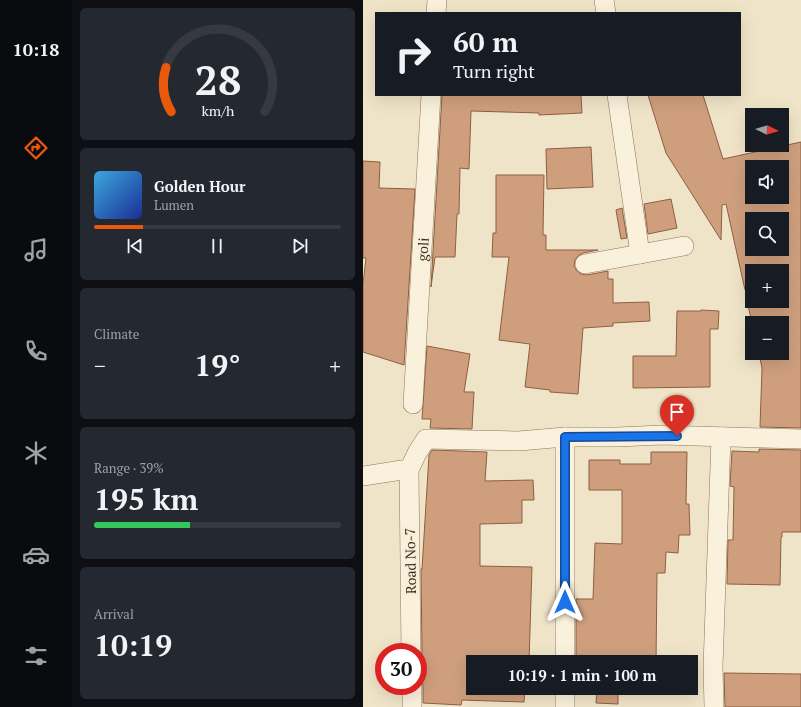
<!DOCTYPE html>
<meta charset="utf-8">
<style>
body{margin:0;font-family:"PT Serif",serif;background:#242831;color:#f1f3f6;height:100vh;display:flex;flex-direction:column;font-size:15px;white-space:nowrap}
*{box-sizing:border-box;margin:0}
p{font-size:13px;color:#9ea1a6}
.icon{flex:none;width:22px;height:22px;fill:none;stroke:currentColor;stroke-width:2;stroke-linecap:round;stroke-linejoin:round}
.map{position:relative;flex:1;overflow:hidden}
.panel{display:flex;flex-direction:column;gap:8px;padding:8px;background:#0d0f14;width:291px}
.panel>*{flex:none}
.top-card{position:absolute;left:12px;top:12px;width:366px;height:84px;border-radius:0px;box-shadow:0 4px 16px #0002;background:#171b24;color:#f1f3f6;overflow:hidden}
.needle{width:26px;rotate:95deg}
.fabs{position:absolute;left:382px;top:108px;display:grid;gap:8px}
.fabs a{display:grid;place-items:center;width:44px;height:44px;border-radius:0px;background:#171b24;box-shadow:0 4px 16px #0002;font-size:20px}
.speed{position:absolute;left:12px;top:643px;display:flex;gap:8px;font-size:20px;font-weight:700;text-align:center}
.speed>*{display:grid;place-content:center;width:52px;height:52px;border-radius:50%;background:#171b24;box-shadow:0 4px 16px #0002;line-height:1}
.speed .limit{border:6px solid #d22;background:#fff;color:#111}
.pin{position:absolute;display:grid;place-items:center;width:34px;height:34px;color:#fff;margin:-41px -17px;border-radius:50% 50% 50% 0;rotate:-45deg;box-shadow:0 0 4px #0007}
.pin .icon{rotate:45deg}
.me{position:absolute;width:44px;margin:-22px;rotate:0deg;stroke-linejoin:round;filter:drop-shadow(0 0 3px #0008)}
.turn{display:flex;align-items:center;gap:14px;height:84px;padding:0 12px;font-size:18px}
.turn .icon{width:52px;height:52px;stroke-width:2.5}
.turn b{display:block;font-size:28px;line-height:34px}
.big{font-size:30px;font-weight:600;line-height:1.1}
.panel .card{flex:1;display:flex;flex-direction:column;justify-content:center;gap:6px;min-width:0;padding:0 14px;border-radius:6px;background:#242831}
.panel .dial{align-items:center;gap:0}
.dial svg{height:104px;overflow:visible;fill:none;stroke:#363941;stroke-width:7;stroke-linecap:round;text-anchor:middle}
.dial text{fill:#f1f3f6;stroke:none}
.song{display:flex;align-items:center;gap:12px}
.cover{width:48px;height:48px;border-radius:6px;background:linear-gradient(135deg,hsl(200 70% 55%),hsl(230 70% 35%))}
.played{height:4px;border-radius:2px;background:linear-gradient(90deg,#ea580c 20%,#363941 20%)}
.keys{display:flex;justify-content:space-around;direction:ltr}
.heat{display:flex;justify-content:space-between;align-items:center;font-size:22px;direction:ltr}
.charge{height:6px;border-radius:3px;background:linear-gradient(90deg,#34c759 39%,#363941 0)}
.trip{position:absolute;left:103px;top:655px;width:232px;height:40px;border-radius:0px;background:#171b24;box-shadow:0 4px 16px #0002;font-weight:600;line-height:40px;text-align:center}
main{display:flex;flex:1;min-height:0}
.tab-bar{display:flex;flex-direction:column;width:72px;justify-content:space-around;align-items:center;background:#090b0e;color:#9ea1a6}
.tab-bar .icon{width:28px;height:28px}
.tab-bar .on{color:#ea580c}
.tab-bar b{font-size:18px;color:#f1f3f6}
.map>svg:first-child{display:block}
.building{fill:#cf9f7d;stroke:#8d5f41;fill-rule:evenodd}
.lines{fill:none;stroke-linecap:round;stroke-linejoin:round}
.minor-casing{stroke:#8d765c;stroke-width:20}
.minor{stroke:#faf1dc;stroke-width:19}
.route-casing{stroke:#114b97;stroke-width:10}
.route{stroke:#1a73e8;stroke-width:7}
.labels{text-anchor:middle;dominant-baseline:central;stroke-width:4;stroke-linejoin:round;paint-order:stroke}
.street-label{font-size:14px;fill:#3d2e20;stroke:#f7eed8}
</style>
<main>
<nav class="tab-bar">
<b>10:18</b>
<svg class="icon on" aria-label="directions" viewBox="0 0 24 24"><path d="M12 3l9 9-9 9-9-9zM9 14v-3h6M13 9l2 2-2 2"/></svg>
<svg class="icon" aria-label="music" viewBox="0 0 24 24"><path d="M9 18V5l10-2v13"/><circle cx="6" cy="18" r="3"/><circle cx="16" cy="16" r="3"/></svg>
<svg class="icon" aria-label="phone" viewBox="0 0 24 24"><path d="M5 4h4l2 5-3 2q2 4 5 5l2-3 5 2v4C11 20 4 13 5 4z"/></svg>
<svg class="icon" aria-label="climate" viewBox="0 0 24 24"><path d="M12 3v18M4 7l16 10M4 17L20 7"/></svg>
<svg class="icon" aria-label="car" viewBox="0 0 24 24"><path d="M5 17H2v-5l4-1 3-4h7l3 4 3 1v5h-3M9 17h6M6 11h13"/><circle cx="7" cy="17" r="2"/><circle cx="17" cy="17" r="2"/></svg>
<svg class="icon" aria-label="filters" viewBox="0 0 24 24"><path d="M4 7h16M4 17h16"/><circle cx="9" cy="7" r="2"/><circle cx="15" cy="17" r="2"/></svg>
</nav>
<section class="panel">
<div class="card dial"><svg viewBox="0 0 100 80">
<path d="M14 69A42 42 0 1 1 86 69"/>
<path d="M14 69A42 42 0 0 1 10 35" stroke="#ea580c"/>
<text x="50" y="56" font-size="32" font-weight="700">28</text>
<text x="50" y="72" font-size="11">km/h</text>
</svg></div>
<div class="card">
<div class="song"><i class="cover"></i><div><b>Golden Hour</b><p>Lumen</p></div></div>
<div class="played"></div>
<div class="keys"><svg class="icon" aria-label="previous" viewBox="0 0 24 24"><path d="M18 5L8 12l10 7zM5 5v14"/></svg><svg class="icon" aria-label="pause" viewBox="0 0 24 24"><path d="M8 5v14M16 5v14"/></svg><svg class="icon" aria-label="next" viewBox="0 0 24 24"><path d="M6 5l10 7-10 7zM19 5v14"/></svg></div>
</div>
<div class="card"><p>Climate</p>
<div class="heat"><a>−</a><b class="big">19°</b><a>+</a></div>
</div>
<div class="card"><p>Range · 39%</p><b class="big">195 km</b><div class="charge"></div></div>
<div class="card"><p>Arrival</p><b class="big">10:19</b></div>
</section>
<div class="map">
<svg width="438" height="707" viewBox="0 0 438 707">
<rect width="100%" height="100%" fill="#f0e4c8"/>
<path class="building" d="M79 95H218L219 113 176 115V113L108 111 106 169 97 168 96 214H94L92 257H72L68 287Z
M285 95H340L360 159 438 142V428L397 427 399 368 396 353H419V323H389L384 301H419V271H389V290H382L363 204 359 205 358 240 303 153ZM389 167H419V197H389ZM389 219H419V249H389Z
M228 147 230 187 184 189 183 149Z
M0 161 17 162 16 188 52 189 41 365 0 352V284L3 258H0Z
M133 175H181L180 235H183V250H235L220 253 215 256 212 260 211 266 214 271 218 274 224 275 245 271V279H250V303L286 302 287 321 250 323V326L220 328 215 394 187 392V390L162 387 167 344 136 340 146 257H129L130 233H133Z
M308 199 314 228 285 234 281 204Z
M259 208 264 238 258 239 253 210Z
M338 310 356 311 355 329H347V387L270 388V356H313L314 311H338Z
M64 346 107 354 101 392H111L109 429 67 428 68 419H59Z
M396 449 438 450V532H419V537H418L417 585 364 584 365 540H370L371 487 367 486 369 451 396 452Z
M69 450 124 452 122 481 170 480 171 500H159V523L117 524V566L169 567 166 662H110V688H162L161 702 99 700 98 705 60 703V686L59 681 55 677V660L58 657 59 652 58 569H59L66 455Z
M288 452H324L323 504H326L327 535H316L315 553 303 552 302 573H294L293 662H213V599H230L232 543 259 544V490H226V460H257V464H288Z
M361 673 438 674V707H362Z
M234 688H255V704L233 703Z"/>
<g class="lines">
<defs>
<g id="minor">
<path d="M241 0 243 13"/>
<path d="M73 13 74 0"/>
<path d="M254 95 277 254"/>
<path d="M222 264 321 246 277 254"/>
<path id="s1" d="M50 404 68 95"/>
<path d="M202 437V662"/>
<path d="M0 476 39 470H46"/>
<path d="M48 652 46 470 54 453 63 439 156 441 202 437H254L299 435 438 439"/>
<path d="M49 686V707"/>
<path d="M202 688V707"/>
<path d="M351 707 350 667 358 437"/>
</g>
</defs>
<use href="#minor" class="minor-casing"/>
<use href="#minor" class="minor"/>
</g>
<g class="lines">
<defs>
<path id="route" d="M202 602V437L314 436"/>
</defs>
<use href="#route" class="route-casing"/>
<use href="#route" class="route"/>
</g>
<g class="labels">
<g class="street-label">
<text stroke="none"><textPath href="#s1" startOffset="155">goli</textPath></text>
<text transform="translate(47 561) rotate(-91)">Road No-7</text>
</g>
</g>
</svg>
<div class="fabs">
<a><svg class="needle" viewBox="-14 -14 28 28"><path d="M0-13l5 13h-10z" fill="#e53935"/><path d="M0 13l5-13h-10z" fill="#9ea1a6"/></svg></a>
<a><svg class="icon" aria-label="sound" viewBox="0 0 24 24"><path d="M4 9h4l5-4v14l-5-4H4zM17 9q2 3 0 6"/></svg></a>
<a><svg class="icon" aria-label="search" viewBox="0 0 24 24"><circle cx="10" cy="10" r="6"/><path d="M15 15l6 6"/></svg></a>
<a>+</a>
<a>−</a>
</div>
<div class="speed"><div class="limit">30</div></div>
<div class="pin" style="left:314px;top:436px;background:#d93025"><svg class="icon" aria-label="arrive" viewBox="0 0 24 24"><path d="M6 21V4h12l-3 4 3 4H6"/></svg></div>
<svg class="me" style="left:202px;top:602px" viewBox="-20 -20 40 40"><path d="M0-17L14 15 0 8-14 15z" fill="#1a73e8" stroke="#fff" stroke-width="4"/></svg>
<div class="trip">10:19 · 1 min · 100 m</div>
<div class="top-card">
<div class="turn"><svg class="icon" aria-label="right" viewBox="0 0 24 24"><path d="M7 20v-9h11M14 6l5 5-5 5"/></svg><div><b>60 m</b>Turn right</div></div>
</div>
</div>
</main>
